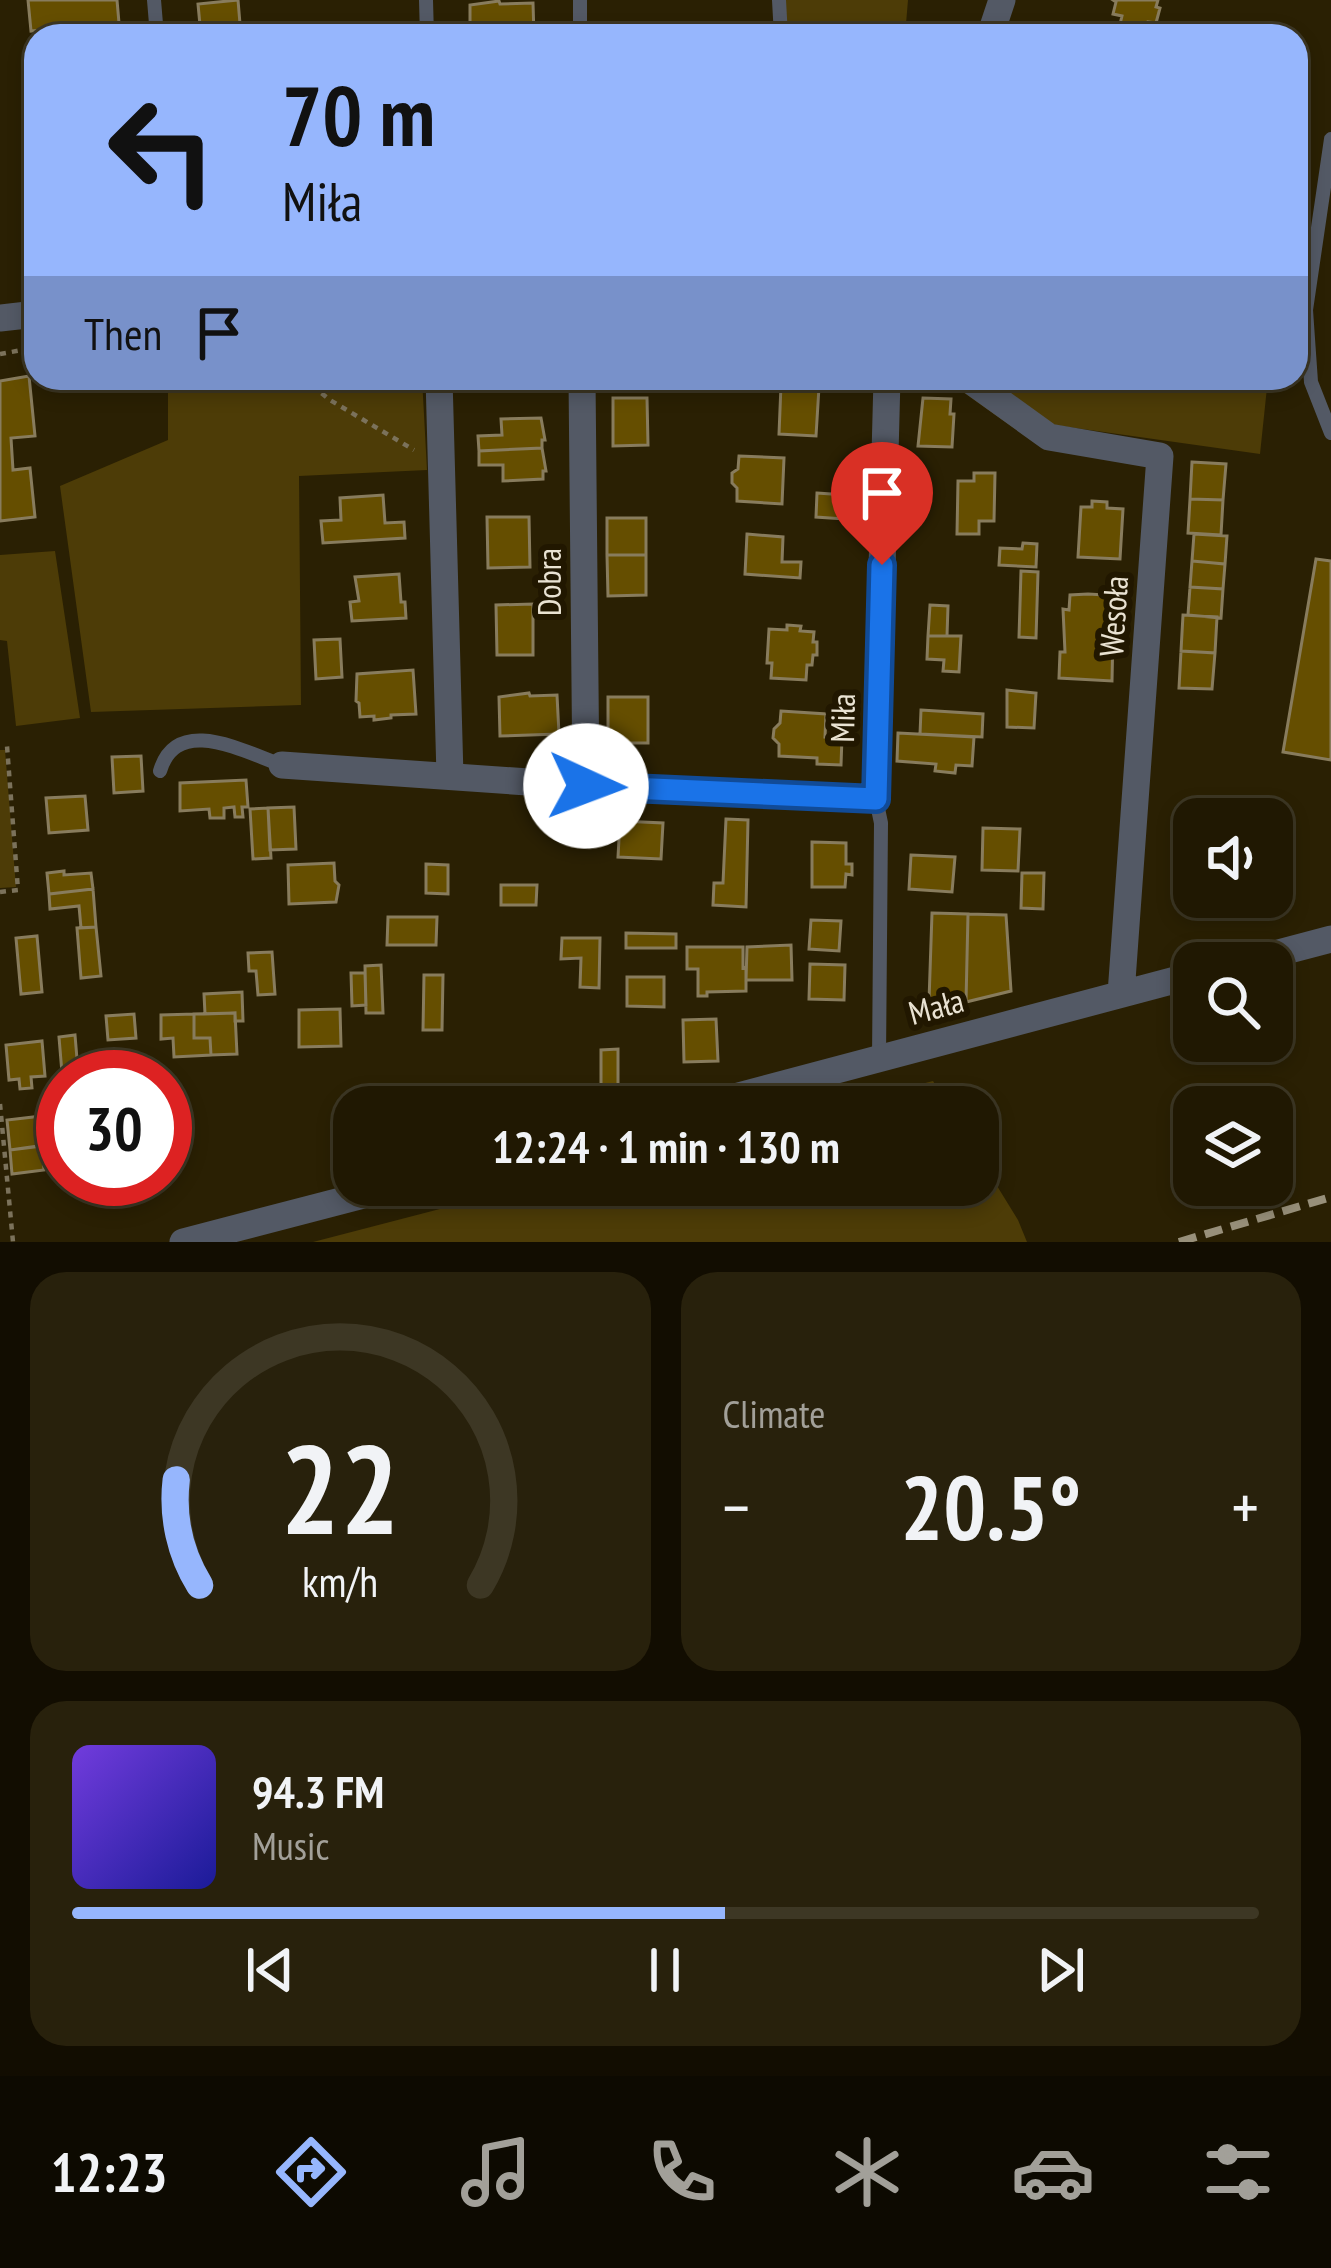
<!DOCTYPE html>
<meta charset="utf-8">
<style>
body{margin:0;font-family:"PT Sans Narrow",sans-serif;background:#28210c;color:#f1f3f6;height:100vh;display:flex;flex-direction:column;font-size:45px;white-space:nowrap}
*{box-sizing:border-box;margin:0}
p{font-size:39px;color:#a2a099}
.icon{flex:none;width:66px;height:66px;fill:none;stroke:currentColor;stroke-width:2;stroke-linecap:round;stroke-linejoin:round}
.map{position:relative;height:1242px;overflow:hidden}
.details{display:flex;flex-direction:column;gap:30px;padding:30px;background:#120d01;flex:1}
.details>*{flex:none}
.top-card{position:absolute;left:24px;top:24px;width:1284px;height:366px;border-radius:36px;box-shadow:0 6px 18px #0003,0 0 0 3px #3d3724;background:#96b6fd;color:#111;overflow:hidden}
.buttons{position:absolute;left:1173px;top:798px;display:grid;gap:24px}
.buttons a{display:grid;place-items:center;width:120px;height:120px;border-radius:24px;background:#201802;box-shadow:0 6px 18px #0003,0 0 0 3px #3d3724;font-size:60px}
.speed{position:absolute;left:36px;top:1050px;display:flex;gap:24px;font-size:60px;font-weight:700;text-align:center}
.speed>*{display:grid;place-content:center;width:156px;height:156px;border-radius:50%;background:#201802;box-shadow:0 6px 18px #0003,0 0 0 3px #3d3724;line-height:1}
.speed .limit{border:18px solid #d22;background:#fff;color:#111}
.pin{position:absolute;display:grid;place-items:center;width:102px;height:102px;color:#fff;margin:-123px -51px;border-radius:50% 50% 50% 0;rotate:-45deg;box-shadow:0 0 12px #0007}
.pin .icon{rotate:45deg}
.me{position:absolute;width:132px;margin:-66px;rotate:92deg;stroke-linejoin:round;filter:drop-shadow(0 0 9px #0008)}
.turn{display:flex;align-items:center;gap:42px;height:252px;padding:0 60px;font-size:54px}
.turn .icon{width:156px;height:156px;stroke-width:2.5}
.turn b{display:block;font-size:84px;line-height:102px}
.then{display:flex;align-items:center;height:114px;padding:0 60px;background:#0003;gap:24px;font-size:45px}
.big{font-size:90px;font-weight:600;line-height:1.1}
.details .tile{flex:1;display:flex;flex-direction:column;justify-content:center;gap:18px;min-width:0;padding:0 42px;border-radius:36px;background:#28210c}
.details .dial{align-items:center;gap:0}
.dial svg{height:312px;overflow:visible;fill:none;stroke:#3d3724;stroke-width:7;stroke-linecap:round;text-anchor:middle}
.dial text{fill:#f1f3f6;stroke:none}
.song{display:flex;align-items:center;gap:36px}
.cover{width:144px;height:144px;border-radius:18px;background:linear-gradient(135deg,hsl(260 70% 55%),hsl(240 70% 35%))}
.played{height:12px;border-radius:6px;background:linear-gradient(90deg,#96b6fd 55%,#3d3724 55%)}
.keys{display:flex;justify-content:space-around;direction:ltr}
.heat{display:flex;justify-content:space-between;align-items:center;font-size:66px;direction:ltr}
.details .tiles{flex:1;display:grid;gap:30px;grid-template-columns:1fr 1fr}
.tile:last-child{grid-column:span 2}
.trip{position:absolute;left:333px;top:1086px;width:666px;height:120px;border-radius:36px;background:#201802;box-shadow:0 6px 18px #0003,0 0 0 3px #3d3724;font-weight:600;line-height:120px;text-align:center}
.dock{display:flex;height:192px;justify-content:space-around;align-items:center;background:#0d0a01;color:#a2a099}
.dock .icon{width:84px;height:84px}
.dock .selected{color:#96b6fd}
.dock b{font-size:54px;color:#f1f3f6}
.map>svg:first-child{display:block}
.green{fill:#4d3c07}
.building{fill:#654e00;stroke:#887c5d;stroke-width:3}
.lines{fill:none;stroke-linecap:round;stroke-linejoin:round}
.path{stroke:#7b725b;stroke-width:4.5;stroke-dasharray:6 6;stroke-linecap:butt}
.lane{stroke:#535965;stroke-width:14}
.street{stroke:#535965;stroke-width:27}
.rail{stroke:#98907a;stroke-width:8;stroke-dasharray:18 9;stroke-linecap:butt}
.route-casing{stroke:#114b97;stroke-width:30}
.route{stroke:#1a73e8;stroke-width:21}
.labels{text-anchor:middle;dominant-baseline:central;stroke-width:12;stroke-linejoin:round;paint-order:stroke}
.street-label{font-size:33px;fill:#e9e2d2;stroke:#211700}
</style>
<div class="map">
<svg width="1331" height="1242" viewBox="0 0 1331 1242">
<rect width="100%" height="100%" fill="#2a2003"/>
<path class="green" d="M785 0H908L905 36H786Z
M168 378H422L427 470 299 476 301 705 91 712 60 486 168 440Z
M943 378H1268L1260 454 1054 425 1045 450Z
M55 551 80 718 16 726 7 641 0 640V555Z
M0 750H5L16 887 0 888Z
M933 1081 949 1107H832Z
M978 1155 1018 1220 1027 1242H313L532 1185H978Z"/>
<path class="building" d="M28 0H117L119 23 31 31Z
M238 0 241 36H201L198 4Z
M1113 0H1158L1156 7 1160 8 1156 23 1148 22 1145 36H1117L1122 16 1113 14 1116 2Z
M499 1 500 4 533 3 534 36H476L475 29H470V5Z
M29 376 35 436 11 438 13 470 30 468 35 517 0 521V381Z
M781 385 819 387 816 436 779 434Z
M613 398H647L648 445 613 446Z
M923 398 951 399 950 414H954L952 447 918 446Z
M541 418 545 440H542V448L479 451 478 436 502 435 501 419Z
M542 448 546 471H543V479L503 481V465H479V451Z
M739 456 784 458 782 504 737 501V488L732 483V473L738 469Z
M1192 462 1226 464 1223 500 1190 499Z
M974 473H995L994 521H979V534H957L958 481H974Z
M817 493 845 495 844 519 816 517Z
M383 495 385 523 404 522 405 538 323 543 321 521 341 520 340 498Z
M1190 499 1223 500 1221 535 1188 533Z
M1092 501 1107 502V508L1123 509 1120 559 1078 557 1081 507H1092Z
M487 517H529L530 567 488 568Z
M607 518H646V555H607Z
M747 534 783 537 782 562H801L800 578 745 574Z
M1194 534 1227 536 1225 564 1192 561Z
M1023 543 1037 544 1036 567 999 565 1000 548 1022 549Z
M607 555H646V595L608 596Z
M1316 559 1331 561V760L1283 752Z
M1192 561 1225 564 1223 589 1190 587Z
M1021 571 1038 572 1036 638 1019 637Z
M399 574 401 602H405L406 618 352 621 350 602 359 601 355 577Z
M1190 587 1223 589 1221 618 1188 615Z
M1088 594 1121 596V614H1117L1116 633H1113L1112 681 1059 678 1060 652H1065L1063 609 1069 610 1070 595Z
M533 604V655H497L496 605Z
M930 605 948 606 947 636H928Z
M1183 615 1217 617 1215 653 1181 651Z
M787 625 801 626 800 631 814 632 813 642H817V655H813L812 665H807L806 680 771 678 772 663H767L769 629 787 630Z
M928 636H961L959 672 943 671 944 660 927 659Z
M340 639 342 677 316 679 314 640Z
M1181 651 1215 653 1212 689 1179 688Z
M413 670 416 714 391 715V718L374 720V716L360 717 359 703 356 701 357 674Z
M1007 690 1036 693 1034 728 1007 727Z
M529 693 530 696 557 695 559 734 500 736 499 697Z
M608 697H648V743H608Z
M921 710 983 714 982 737 920 734Z
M781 711 826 714 825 737H842L841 765 817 764V758L779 756V744L773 738 774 729 780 723Z
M898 733 974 737 972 766 956 765 955 773 935 771 936 764 897 761Z
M141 756 143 791 114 793 112 757Z
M246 780 248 807H242L243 817H235L234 807 224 808V818H210L209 809 180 811V783Z
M85 796 88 830 49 833 46 798Z
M294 807 296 849 270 850 268 808Z
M268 808 271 858 253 859 250 809Z
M726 819 748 820 746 907 713 905 714 883H723Z
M620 821 663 823 661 859 618 857Z
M983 828 1020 829 1018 871 982 870Z
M812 842 846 843V864H852V875L846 874 845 887H812Z
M911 855 955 857 952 892 909 889Z
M334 863 335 881 339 885 336 902 289 904 288 865Z
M426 864 448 865V894L426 893Z
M64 871V875L91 873 93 889 49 894 47 873Z
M1022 873H1044L1043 909 1021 908Z
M501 885H537L536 905H501Z
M93 889 96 927 81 928 79 906 50 909 49 894Z
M932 913 968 914 966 1002 929 1001Z
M968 914 1006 915 1011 991 966 1002Z
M388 917H437L436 945H387Z
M811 920 841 921 839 951 809 949Z
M96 927 101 976 81 978 77 928Z
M626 933 676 934V948H626Z
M37 936 42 992 21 994 16 938Z
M562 938H600L599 988 580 987 581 958 561 959Z
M791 945 792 980H746L747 947Z
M687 947H743V968L746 967V991L707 992V996H698V969H687Z
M272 952 275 994 258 995 256 971H249L248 953Z
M810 964 845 965 844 1000 809 999Z
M381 965 383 1013H366L365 966Z
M351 973H365L366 1005 352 1006Z
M424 975H443L442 1030H423Z
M627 977H664V1007L627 1006Z
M242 992 243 1021H235V1013L205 1014 204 994Z
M340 1009 341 1046 299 1047V1010Z
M235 1013 237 1054 211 1055 210 1038H194V1014Z
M134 1014 136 1038 108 1040 106 1016Z
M194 1014V1038H210L211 1055 174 1057 173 1038 161 1039V1015Z
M716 1019 718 1061 684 1062 683 1020Z
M75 1035 78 1071 62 1073 59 1037Z
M42 1041 45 1076 31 1077 32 1088 20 1089 19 1079 9 1080 6 1045Z
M618 1049V1104H601V1050Z
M42 1116 45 1145 10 1150 7 1120Z
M42 1146 44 1170 12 1174 10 1150Z"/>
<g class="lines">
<path class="path" d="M0 354 33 348 32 341
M303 378 330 400 414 450
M0 892 18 890 7 746
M0 1104 13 1242"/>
<path class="lane" d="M154 0 157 36
M426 0 427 36
M580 0V36
M779 0 781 36
M1331 139 1306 310 1311 382 1331 433
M160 771C177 714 244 752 282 765
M876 799 881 823 879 1059"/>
<path class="street" d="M990 36 1002 0
M0 318 36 314
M439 378 450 776
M582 378 586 786
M967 378 1049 437 1160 456 1121 994
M282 765 586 786 876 799 887 378
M1240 963 1331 939
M697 1107 1194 975
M183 1242 402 1185"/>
<path class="rail" d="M1179 1242 1331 1197"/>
</g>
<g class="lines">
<defs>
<path id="route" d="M586 786 876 799 882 565"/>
</defs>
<use href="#route" class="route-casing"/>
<use href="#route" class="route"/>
</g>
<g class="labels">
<g class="street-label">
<text transform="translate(548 582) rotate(-90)">Dobra</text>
<text transform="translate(1113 616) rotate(-86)">Wesoła</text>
<text transform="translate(842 718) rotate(-89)">Miła</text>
<text transform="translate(936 1006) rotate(-15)">Mała</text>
</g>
</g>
</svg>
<div class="buttons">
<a><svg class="icon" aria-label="sound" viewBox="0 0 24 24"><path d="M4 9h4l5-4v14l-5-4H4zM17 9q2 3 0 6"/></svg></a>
<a><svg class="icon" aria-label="search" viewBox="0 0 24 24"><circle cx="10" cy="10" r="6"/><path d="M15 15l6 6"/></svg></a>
<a><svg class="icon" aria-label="layers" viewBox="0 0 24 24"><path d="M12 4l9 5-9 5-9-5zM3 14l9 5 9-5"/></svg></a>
</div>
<div class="speed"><div class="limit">30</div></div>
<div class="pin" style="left:882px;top:565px;background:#d93025"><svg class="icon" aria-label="arrive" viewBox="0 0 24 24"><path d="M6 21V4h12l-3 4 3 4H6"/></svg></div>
<svg class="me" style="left:586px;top:786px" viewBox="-20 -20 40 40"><circle r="19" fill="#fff"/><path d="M0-13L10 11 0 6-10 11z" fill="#1a73e8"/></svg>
<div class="trip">12:24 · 1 min · 130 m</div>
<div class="top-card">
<div class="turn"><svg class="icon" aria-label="left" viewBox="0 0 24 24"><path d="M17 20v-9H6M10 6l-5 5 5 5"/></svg><div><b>70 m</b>Miła</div></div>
<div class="then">Then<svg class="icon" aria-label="arrive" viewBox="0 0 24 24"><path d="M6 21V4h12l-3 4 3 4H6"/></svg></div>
</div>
</div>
<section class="details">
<div class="tiles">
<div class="tile dial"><svg viewBox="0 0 100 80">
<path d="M14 69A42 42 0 1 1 86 69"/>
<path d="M14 69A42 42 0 0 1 8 42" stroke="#96b6fd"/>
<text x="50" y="56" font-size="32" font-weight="700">22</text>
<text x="50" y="72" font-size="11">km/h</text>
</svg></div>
<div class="tile"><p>Climate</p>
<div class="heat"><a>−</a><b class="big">20.5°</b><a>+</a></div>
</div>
<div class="tile">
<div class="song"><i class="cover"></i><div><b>94.3 FM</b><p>Music</p></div></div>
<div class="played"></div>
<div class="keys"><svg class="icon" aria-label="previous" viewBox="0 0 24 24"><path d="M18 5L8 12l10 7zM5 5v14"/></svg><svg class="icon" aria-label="pause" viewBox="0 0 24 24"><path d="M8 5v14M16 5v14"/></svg><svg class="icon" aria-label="next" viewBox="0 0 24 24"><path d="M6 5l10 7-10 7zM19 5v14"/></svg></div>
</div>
</div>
</section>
<nav class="dock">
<b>12:23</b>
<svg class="icon selected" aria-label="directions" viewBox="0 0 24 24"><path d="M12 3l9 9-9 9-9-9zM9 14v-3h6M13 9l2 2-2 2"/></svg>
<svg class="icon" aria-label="music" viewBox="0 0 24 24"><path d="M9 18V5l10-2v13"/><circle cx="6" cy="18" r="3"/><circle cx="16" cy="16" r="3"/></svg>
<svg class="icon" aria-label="phone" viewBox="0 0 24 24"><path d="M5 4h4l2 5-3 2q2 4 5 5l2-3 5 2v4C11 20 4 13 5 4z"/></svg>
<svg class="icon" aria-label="climate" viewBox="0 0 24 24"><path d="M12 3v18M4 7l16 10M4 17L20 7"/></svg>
<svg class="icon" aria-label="car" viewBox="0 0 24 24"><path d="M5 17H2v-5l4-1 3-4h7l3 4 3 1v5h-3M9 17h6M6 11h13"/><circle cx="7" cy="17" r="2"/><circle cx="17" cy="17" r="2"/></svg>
<svg class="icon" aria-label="filters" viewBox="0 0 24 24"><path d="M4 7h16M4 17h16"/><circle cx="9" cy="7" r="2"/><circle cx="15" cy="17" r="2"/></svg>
</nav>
